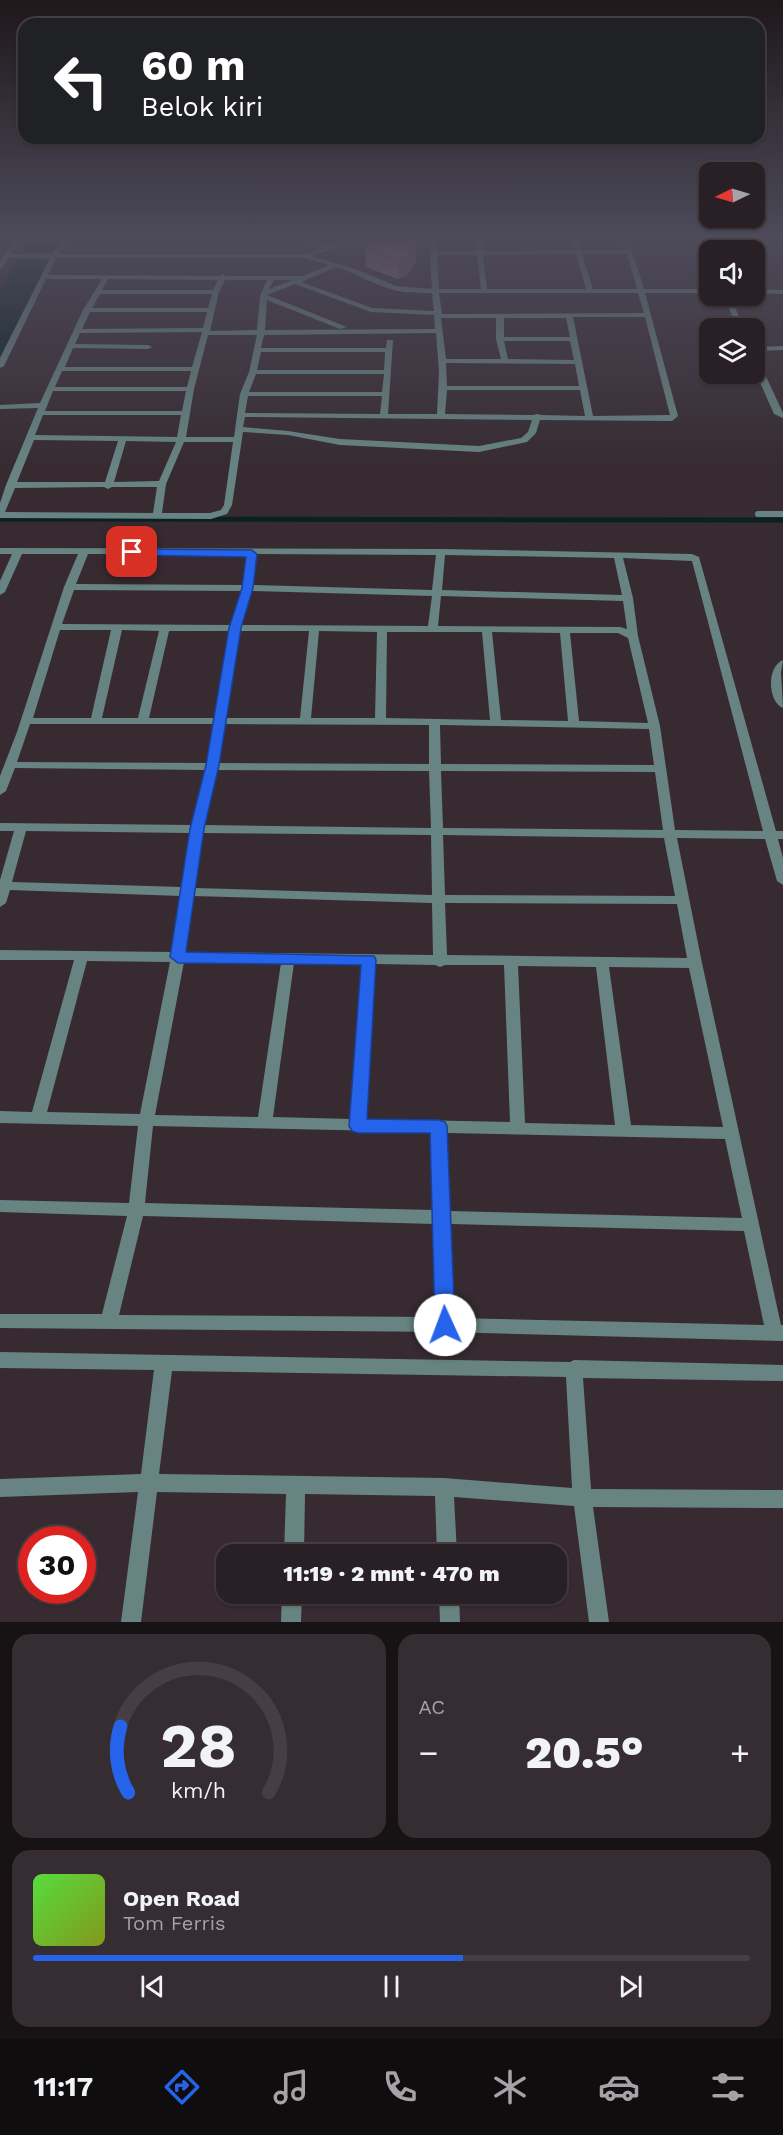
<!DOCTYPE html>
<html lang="id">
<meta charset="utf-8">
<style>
body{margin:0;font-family:"Work Sans",sans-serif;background:#352d32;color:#f1f3f6;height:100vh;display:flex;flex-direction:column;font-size:22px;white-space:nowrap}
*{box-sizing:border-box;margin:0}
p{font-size:20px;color:#a5a3a7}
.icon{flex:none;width:33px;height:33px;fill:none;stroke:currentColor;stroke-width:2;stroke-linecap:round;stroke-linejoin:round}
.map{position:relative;height:1622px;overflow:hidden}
.side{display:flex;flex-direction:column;gap:12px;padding:12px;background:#171214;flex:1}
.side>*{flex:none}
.top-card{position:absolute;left:18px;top:18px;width:747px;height:126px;border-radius:18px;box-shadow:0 2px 4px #0004,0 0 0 2px #453e42;background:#202124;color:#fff;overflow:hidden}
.needle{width:39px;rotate:265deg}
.fabs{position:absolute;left:699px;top:162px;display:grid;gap:12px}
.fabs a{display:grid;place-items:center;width:66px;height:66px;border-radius:12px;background:#292025;box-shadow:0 2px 4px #0004,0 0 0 2px #453e42;font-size:30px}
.speed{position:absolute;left:18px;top:1526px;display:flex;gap:12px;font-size:30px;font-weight:700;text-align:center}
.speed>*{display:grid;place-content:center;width:78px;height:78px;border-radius:50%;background:#292025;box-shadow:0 2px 4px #0004,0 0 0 2px #453e42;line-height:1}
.speed .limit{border:9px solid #d22;background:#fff;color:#111}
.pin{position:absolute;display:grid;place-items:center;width:51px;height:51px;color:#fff;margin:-26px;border-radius:12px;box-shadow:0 3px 9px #0006}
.me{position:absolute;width:66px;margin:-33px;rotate:358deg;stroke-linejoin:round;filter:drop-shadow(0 0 4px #0008)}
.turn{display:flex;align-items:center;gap:21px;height:126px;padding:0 24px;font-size:27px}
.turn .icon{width:78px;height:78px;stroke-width:2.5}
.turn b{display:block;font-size:42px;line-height:51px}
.big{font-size:45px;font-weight:800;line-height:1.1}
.side .widget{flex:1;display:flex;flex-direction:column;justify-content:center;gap:9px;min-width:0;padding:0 21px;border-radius:18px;background:#352d32}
.side .dial{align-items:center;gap:0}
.dial svg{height:156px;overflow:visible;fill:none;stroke:#453e42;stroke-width:7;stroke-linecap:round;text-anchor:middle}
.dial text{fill:#f1f3f6;stroke:none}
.song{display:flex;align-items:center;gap:18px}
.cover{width:72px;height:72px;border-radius:9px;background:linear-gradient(135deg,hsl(110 70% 55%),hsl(70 70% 35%))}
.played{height:6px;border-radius:3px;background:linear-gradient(90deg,#2563eb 60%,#453e42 60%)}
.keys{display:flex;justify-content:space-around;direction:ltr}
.heat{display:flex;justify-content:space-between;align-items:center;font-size:33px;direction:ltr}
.side .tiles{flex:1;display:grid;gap:12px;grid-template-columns:1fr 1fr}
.widget:last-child{grid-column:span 2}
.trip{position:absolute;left:216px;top:1544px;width:351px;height:60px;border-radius:18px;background:#292025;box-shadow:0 2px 4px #0004,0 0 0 2px #453e42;font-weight:800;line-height:60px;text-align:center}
.dock{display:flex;height:96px;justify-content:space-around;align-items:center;background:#100d0f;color:#a5a3a7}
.dock .icon{width:42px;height:42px}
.dock .current{color:#2563eb}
.dock b{font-size:27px;color:#f1f3f6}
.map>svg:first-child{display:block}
.water{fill:#092120}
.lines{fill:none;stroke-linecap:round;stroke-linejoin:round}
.stream{stroke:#092120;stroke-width:5}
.service{stroke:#678482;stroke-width:6}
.minor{fill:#678482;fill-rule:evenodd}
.tertiary{fill:#678482;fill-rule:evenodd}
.wall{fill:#9b6f87}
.shaded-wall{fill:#7e5a6e}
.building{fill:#b4819d;stroke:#7e5a6e;stroke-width:1.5}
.route{fill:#2563eb;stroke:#184099;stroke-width:1.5}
</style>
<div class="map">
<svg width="783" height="1622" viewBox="0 0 783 1622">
<rect width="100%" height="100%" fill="#372b31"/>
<path class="water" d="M33 238H64L57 251H24Z
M18 260H51L0 357V288Z"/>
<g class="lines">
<path class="stream" d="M0 519 783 520"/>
<path class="service" d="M758 514H783"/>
<path class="minor" d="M63 238H294L68 240 59 254H304L325 248 299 238C311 238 324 246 334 245 346 244 356 238 369 238L311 256 358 270 396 286 432 289 430 253 432 238H438V251H476L475 238H481L483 251 575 250 571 238H577L581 250H625L622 238H628L644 289H710V293H645L678 416 672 421 540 420 536 433 527 442 479 452 340 445 288 435 243 432 232 505 227 514 211 519 0 518V503L6 485 38 408 0 409V405L40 403 83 310 102 279H46L4 366 0 368V358L50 258H8L5 256 8 254H52ZM576 254 586 289H487L483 255ZM582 254H627L637 289H593ZM437 255H477L481 289H439ZM56 258H304L329 265 303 276H226L223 274 220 276 48 275ZM336 267C356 273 374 285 394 290 406 293 419 293 432 293L434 311 372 308 301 282ZM108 279 218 280 213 290H102ZM225 280H267L260 296 257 330 210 331 219 292ZM274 280H293L269 289ZM295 284 371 312 434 315 435 329 265 330 267 300 340 329 347 327 267 295ZM439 293H638L644 313 442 314ZM100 294H212L208 308H92ZM90 312H207L203 328 82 329ZM573 317H645L670 415 593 416ZM441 318H496V339L501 359H446ZM504 318H566L570 337H504ZM202 332 192 367H65L73 348 148 349 152 347 148 345 75 344 80 333ZM436 333 439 371 437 414H388L393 340H387L386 348H261L264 335ZM208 335H257L249 372 240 394 234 437H186L194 389ZM504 341H570L574 360 508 359ZM261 352H385L384 370H257ZM446 363 575 364 579 386H447ZM62 371H191L187 387H55ZM256 374H384L382 392H249ZM447 390H580L585 416 541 415 537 414 533 415 445 414ZM53 391H186L182 411H45ZM248 396H382L380 414 245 413ZM43 415H181L177 437 35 435ZM245 417 532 420 528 432 521 438 479 446 340 439 288 431 243 427ZM34 440 118 441 105 482H17ZM126 441 176 442 159 481 114 482ZM184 442H233L224 505 221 510 210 513H162L166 484ZM104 487 108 489 112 487H157L153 513 5 512 15 488Z
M754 289 783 290V294L754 293Z
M724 296H730L744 328H737Z
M783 346V350L754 351V347Z
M754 357 758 359 783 413V418L774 414 754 369Z
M0 548 441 549 692 554 699 557 776 831H783V839H778L783 858V885L777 881 765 839 677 838 702 963 781 1325H783V1341L445 1332 0 1328V1314H102L127 1216 0 1212V1200L129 1203 138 1126 0 1123V1111L32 1112 74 960H0V950L172 952 181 896 10 890 6 903 0 907V880L14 831H0V823L192 825 205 770 15 768 6 791 0 795V776L17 732 64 587 78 554H22L5 592 0 595V581L12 554H0ZM88 554H247L243 585 76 584ZM257 554 436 555 432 590 253 585ZM445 555 614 558 622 595 442 590ZM623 558 692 561 763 831 675 830 660 726 638 636 633 598ZM74 590 242 591 231 625 62 624ZM252 591 432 596 428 626 241 625ZM441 596 623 601 627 629 620 627 438 626ZM60 630H111L91 718H33ZM122 630 159 631 138 718H102ZM169 631H229L214 718H149ZM240 631H309L300 718H225ZM319 631 377 632 375 718H311ZM387 632H482L490 720 386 718ZM492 632 560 633 568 721 501 720ZM570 633H618L628 638 648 723 579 721ZM30 724H213L207 763 17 762ZM224 724 429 725V764L218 763ZM440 725 649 729 654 765 441 764ZM217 770 429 771 431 828 204 825ZM441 771 655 772 663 830 443 828ZM26 831 190 833 182 887 12 882ZM203 833 431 835 432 895 195 888ZM443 835 664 838 675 896 445 895ZM193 896 432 903 433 955 185 952ZM445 903 677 904 687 958 447 955ZM87 961 170 962 140 1114 47 1112ZM184 962 281 963 258 1117 155 1115ZM294 963 361 964 351 1119 273 1117ZM375 964 435 965 440 967 445 965H504L510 1122 366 1119ZM518 966 596 967 615 1125 525 1123ZM609 967 689 968 723 1127 631 1125ZM153 1126 432 1132 434 1210 145 1203ZM447 1133 725 1139 742 1218 450 1211ZM143 1216 434 1224 436 1317 119 1315ZM450 1224 744 1231 764 1325 453 1318Z
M783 660 781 672 783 708C768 702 766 667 783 660Z
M0 1352 570 1362 574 1360 783 1365V1381L583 1378 591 1489 783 1490V1508L593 1507 609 1622H589L574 1506 454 1497 457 1554H437L435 1496 305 1494 304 1554H284L286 1494 157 1492 141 1622H121L138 1492 0 1497V1479L141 1474 154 1370 0 1368ZM172 1371 566 1377 572 1488 444 1478 159 1474Z
M282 1593H302L301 1622H281Z
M439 1593H459L460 1622H440Z"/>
<path class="tertiary" d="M15 238H21L3 267 0 269V262Z"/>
</g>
<path class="wall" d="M373 238H417L416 262 406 276 398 279 366 267 365 248Z"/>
<path class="shaded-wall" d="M412 238H417L416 262 406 276 398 279V260Z"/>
<path class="building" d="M373 238H412L410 240 416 243 406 257 398 260 365 248Z"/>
<linearGradient id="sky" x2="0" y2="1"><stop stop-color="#1e181b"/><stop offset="0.51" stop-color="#4d4a5a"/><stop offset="1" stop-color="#4d4a5a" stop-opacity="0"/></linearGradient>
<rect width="783" height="466" fill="url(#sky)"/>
<path class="route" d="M132 549 252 550 257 554 253 588 241 628 219 765 204 829 186 952 374 956 376 960 367 1119 439 1120 445 1122 447 1126 455 1325 452 1331 445 1334 438 1331 435 1325 430 1133H358L352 1131 349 1126 361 965 178 963 170 957 190 829 206 765 229 628 242 588 246 557 128 555 127 552Z"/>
</svg>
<div class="fabs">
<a><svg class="needle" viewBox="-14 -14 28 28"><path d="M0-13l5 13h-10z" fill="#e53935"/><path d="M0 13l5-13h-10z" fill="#a5a3a7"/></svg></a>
<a><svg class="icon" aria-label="sound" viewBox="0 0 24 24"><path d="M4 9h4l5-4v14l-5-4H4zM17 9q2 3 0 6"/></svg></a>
<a><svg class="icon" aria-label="layers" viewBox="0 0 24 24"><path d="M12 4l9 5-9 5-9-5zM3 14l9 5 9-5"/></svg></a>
</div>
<div class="speed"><div class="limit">30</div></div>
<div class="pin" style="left:132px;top:552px;background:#d93025"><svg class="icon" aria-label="arrive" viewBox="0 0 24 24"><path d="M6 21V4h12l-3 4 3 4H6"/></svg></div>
<svg class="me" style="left:445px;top:1325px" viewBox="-20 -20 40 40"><circle r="19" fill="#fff"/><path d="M0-13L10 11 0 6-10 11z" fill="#2563eb"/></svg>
<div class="trip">11:19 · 2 mnt · 470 m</div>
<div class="top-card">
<div class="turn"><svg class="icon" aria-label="left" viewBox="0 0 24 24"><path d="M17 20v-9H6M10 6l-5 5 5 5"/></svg><div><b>60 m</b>Belok kiri</div></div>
</div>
</div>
<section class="side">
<div class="tiles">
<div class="widget dial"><svg viewBox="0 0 100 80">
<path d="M14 69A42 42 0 1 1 86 69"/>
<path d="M14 69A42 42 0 0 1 10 35" stroke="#2563eb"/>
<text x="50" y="56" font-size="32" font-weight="700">28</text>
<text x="50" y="72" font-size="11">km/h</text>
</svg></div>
<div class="widget"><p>AC</p>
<div class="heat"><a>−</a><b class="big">20.5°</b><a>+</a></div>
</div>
<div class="widget">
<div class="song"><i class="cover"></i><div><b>Open Road</b><p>Tom Ferris</p></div></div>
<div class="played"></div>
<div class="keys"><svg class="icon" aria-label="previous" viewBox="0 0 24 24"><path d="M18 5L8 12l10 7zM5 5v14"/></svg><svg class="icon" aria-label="pause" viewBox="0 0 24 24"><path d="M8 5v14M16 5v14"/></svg><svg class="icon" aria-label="next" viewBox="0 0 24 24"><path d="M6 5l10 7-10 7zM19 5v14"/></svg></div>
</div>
</div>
</section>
<nav class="dock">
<b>11:17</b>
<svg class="icon current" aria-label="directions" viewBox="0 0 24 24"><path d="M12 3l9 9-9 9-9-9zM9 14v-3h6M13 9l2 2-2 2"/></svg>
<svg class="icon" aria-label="music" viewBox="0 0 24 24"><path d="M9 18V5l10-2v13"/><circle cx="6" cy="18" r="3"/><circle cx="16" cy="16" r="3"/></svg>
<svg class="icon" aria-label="phone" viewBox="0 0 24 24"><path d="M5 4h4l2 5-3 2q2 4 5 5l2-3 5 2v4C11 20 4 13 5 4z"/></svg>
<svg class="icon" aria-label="climate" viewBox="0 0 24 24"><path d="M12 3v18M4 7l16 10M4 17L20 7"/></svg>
<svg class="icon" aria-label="car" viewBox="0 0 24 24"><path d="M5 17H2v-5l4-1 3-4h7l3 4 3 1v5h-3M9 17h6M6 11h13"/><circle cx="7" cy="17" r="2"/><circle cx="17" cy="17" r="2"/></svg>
<svg class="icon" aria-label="filters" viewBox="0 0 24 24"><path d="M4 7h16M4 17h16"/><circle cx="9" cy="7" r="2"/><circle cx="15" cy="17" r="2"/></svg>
</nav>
